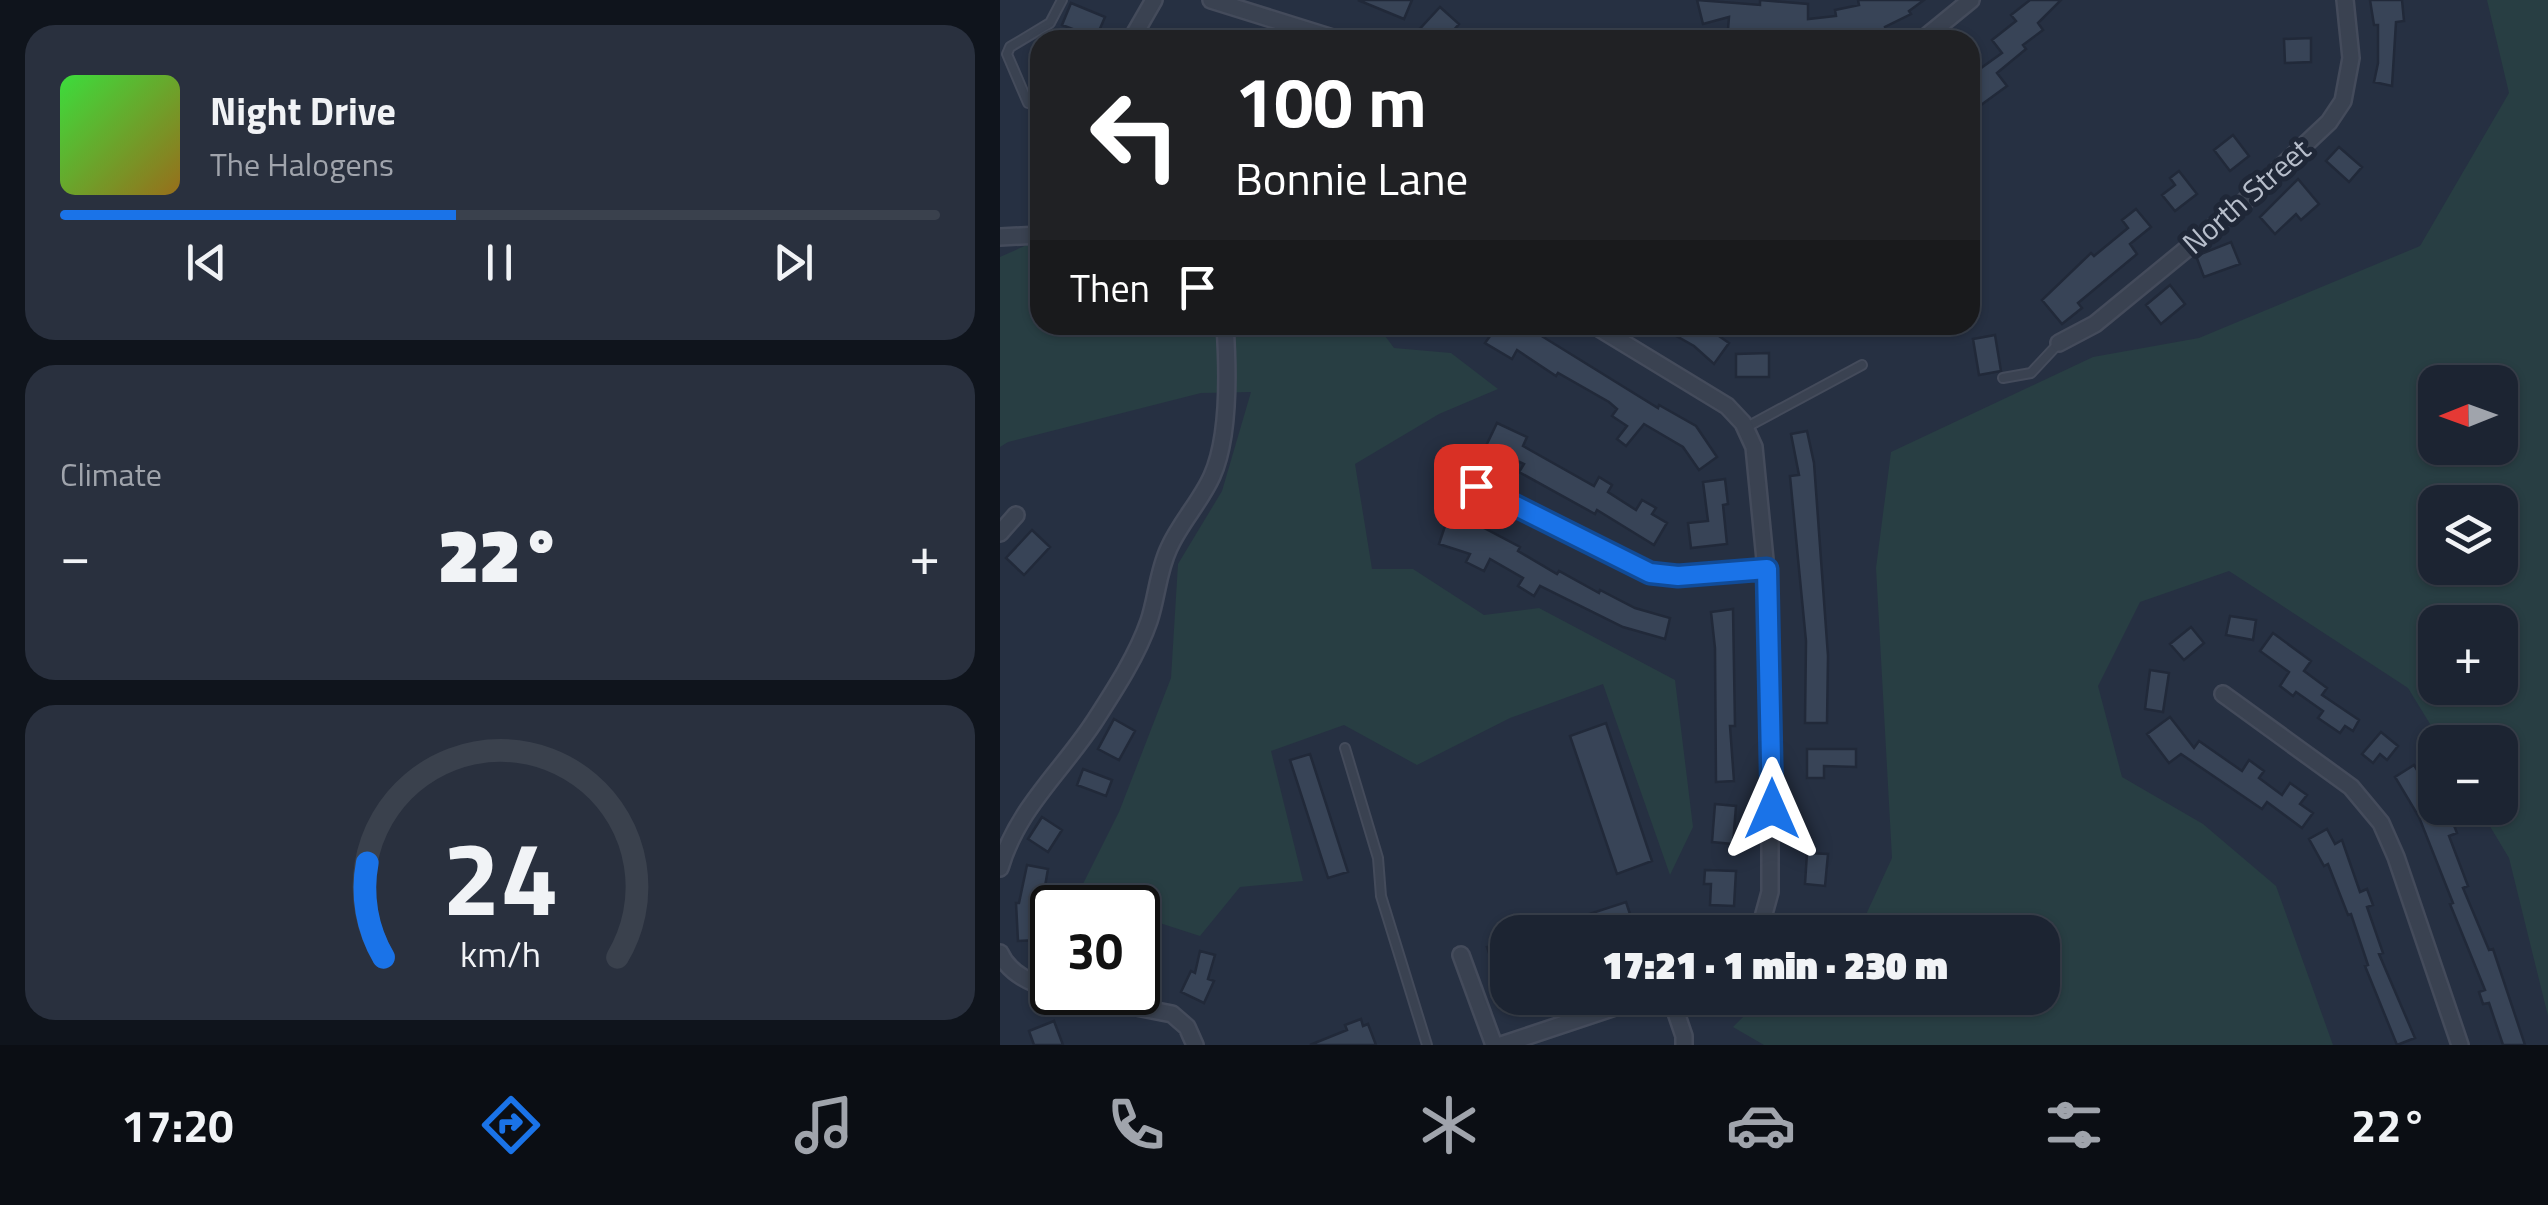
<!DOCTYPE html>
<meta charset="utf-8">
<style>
body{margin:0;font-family:"Titillium Web",sans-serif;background:#29303e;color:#f1f3f6;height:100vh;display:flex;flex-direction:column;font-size:38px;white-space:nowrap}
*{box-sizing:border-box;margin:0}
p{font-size:32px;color:#a0a4ac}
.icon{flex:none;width:55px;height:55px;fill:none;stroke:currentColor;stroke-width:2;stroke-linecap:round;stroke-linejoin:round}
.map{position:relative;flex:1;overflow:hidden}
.panel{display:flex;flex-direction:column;gap:25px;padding:25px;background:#0f141c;width:1000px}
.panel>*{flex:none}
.top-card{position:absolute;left:30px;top:30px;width:950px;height:305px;border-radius:30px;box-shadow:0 2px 8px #0004,0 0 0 2px #3a414d;background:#202124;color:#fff;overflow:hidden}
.needle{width:65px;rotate:269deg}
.buttons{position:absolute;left:1418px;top:365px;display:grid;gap:20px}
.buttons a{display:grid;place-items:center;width:100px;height:100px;border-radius:20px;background:#1c2432;box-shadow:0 2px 8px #0004,0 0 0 2px #3a414d;font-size:50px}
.speed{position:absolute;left:30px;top:885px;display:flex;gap:20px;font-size:50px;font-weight:700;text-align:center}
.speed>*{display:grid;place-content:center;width:130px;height:130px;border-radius:50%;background:#1c2432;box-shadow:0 2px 8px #0004,0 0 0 2px #3a414d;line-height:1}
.speed .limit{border:5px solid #111;border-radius:15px;background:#fff;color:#111}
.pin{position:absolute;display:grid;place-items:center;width:85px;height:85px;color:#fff;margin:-42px;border-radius:20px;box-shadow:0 5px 15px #0006}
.me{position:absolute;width:110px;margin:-55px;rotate:0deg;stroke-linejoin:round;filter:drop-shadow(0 0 8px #0008)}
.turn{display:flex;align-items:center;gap:35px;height:210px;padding:0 40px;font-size:45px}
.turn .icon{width:130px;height:130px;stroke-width:2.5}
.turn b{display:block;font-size:70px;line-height:85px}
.then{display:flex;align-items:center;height:95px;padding:0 40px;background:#0003;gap:20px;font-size:38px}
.big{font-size:75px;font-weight:800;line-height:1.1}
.panel .card{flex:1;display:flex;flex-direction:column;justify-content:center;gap:15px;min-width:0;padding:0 35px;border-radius:30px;background:#29303e}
.panel .dial{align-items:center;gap:0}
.dial svg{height:260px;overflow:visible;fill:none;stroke:#3a414d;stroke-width:7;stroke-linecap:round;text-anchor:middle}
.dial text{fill:#f1f3f6;stroke:none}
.song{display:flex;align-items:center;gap:30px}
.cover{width:120px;height:120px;border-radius:15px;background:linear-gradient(135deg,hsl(120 70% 55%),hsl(40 70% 35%))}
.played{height:10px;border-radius:5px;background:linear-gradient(90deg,#1a73e8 45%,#3a414d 45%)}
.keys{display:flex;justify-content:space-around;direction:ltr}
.heat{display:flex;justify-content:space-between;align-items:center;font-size:55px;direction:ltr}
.trip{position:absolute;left:490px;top:915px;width:570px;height:100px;border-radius:30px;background:#1c2432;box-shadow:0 2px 8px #0004,0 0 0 2px #3a414d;font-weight:800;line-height:100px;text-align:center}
.menu{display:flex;height:160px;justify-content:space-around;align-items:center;background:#0b0e14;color:#a0a4ac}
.menu .icon{width:70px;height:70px}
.menu .current{color:#1a73e8}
.menu b{font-size:45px;color:#f1f3f6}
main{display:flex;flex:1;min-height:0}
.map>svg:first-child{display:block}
.green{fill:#283e43;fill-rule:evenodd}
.building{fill:#384457;stroke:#212939;stroke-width:2.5}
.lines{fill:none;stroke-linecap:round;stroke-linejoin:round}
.lane-casing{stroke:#444b5b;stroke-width:12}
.street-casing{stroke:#444b5b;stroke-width:20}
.lane{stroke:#3a4251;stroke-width:8}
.street{stroke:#3a4251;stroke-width:15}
.route-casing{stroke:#114b97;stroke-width:25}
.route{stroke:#1a73e8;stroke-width:18}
.labels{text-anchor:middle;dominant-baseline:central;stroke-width:10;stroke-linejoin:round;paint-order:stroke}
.street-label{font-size:30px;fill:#b7becb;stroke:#1f2737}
</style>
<main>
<section class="panel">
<div class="card">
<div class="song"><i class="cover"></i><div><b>Night Drive</b><p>The Halogens</p></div></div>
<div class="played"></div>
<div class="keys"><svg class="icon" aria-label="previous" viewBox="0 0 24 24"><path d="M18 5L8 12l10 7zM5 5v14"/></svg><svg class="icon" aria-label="pause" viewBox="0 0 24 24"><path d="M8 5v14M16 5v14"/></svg><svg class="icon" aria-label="next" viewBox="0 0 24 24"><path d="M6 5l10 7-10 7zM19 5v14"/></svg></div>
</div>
<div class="card"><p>Climate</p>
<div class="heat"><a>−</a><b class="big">22°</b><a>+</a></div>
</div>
<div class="card dial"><svg viewBox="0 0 100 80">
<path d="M14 69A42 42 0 1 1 86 69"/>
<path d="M14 69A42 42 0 0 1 9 40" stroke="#1a73e8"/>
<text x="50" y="56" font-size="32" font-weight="700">24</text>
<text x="50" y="72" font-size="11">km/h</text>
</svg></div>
</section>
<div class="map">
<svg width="1548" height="1045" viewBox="0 0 1548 1045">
<rect width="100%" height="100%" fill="#263042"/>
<path class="green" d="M1487 0H1548V1016L1509 858 1479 808H1500V742H1441L1408 688 1229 571 1140 602 1098 686 1122 777 1203 824 1276 886 1333 1045H764L733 1027 762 998H1042V932H858L892 858 876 568 891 452 1093 357 1199 338 1420 246 1509 93ZM1435 382H1500V448H1435ZM1435 502H1500V568H1435ZM1435 622H1500V688H1435Z
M40 239V325H377L394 348 451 353 498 389 439 414 355 464 372 569H413L484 615 539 608 675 680 693 827 670 875 603 684 510 718 417 765 344 725 271 751 303 881 240 887 200 936 138 916V908L112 907 77 896 119 812 171 678 178 564 222 491 251 392 201 393 8 442 0 447V257Z"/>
<path class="building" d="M358 0H412L404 19Z
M697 0 760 5V0L808 4V19L836 16 835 10 859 5 858 0H924L909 11 911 14 885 27 886 31 854 40H786V34L728 30 729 17 703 24Z
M1030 0H1061L1038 23 1043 30 1023 45 1026 49 997 73 1007 86 970 113V76L1002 53 992 40 1016 21 1011 15Z
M1370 0H1402L1404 21 1396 22 1392 86 1374 82 1378 63V25H1374Z
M71 3 105 17 96 38 62 25Z
M440 7 459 24 445 40H424L416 33Z
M1311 38V62L1285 63 1284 39Z
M1233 135 1249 156 1230 171 1214 150Z
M1339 147 1362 167 1349 182 1326 161Z
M1179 171 1197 194 1175 211 1162 195 1175 185 1170 178Z
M1298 179 1319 204 1301 220 1296 214 1275 234 1260 217Z
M1136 209 1151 227 1130 244 1137 254 1078 303 1082 308 1062 324 1042 300 1091 253 1094 256 1128 228 1122 220Z
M1231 242 1240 264 1204 277 1196 256Z
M1170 285 1185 304 1161 324 1146 305Z
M498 325H519L540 335 658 408 659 405 696 426 717 457 699 470 683 447 644 424 626 446 617 439 627 426 612 416 617 409 609 402 558 373 556 376 517 350 512 359 485 343Z
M657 325H703L729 343 714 364 694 346Z
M995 335 1001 371 979 375 973 339Z
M769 353V377H736V354Z
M497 423 527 437 523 446 594 486 599 477 612 485 608 492 636 510 642 500 656 508 652 514 667 523 654 545 597 510 595 514 519 472 524 464 486 446Z
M807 431 814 463 828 656 827 723H805L806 641 790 476 799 475 791 434Z
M725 479 728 504 723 505 727 544 691 548 688 523 708 521 703 482Z
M448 517 484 528 520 547 518 551 557 574 559 571 599 593 600 590 635 608 670 618 665 639 623 627 540 586 534 596 518 586 523 578 490 559 484 571 466 562 470 554 439 544Z
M32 530 50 547 24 575 6 558Z
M733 609 735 726H730L734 781 716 782 715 648 711 612Z
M1230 616 1256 620 1253 640 1226 635Z
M1191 627 1204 643 1184 660 1170 644Z
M1273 633 1311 661 1304 671 1327 688 1322 695 1359 720 1353 731 1345 726 1340 733 1318 718 1323 711 1296 692 1293 696 1280 686 1289 672 1260 651Z
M1150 670 1169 673 1163 712 1145 709Z
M1170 717 1194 748 1199 741 1242 771 1249 760 1264 771 1259 778 1282 795 1290 783 1307 795 1300 804 1313 813 1302 828 1267 802 1262 809 1181 754 1169 763 1147 734Z
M114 719 135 731 119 760 98 749Z
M606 723 652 861 617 874 570 736Z
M1381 732 1398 746 1387 760 1380 754 1373 763 1362 754Z
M807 749H856V767L824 766V778H807Z
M310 754 348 872 328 878 290 760Z
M1414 765 1435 799V808H1447L1457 833 1449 836 1468 886 1463 888 1489 950 1493 949 1525 1045H1503L1489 1003 1483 1004 1479 992 1485 990 1450 904 1453 903 1419 817 1395 777Z
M83 769 112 780 106 796 77 785Z
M715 804 736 806 733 844 712 842Z
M42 817 62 830 48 852 28 839Z
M1327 829 1335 844 1342 840 1360 892 1367 889 1373 905 1367 907 1383 953 1379 954 1415 1038 1397 1045 1365 966 1368 965 1351 914 1348 915 1328 864 1324 866 1309 839Z
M807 853 828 854 825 886 805 884Z
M27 865 48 869 43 898 36 897 38 940 18 941 16 903H19Z
M705 870 736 871 734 906 710 905 711 884H704Z
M626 902 636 932H541L540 930Z
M508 941V1001H505L487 947Z
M200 951 215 955 208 979 214 981 204 1003 181 992 191 971 195 973Z
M361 1019 363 1026 368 1024 376 1045H310L347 1030 345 1025Z
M54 1021 63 1045H34L29 1031Z"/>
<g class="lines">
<defs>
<path id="lane" d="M28 103 7 54 10 47 50 23 62 0
M1003 378 1031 373 1059 343
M745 428 862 365
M345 748 378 858 381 896 427 1045"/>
<path id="street" d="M211 0 339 40
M131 40 154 0
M922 40 971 0
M0 237 40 235
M594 325 727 406 743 423 754 447 770 611V892L759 932
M1059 343 1095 324 1245 201 1329 122 1343 101 1351 58 1345 0
M475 486 650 573 678 576 767 569
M0 533 16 515
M1223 694 1351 787 1381 823 1396 857 1460 1045
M0 868C17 809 62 771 94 722 114 691 137 656 149 621 157 597 158 571 169 548 180 523 201 501 212 476 230 436 228 369 225 325
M0 953C9 974 32 983 52 990
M461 955 494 1045
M61 992 172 1014 187 1027 195 1045
M671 998 684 1036V1045
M501 1045 642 998"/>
</defs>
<use href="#lane" class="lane-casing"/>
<use href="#street" class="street-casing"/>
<use href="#lane" class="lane"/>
<use href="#street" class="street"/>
</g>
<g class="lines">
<defs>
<path id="route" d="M476 486 650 573 678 576 767 569 772 809"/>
</defs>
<use href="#route" class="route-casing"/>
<use href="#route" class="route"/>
</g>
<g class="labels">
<g class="street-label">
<text transform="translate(1246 196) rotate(-41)">North Street</text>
</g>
</g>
</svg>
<div class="buttons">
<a><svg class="needle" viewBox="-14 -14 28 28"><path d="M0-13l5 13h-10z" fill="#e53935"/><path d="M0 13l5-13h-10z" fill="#a0a4ac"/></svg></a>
<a><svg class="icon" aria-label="layers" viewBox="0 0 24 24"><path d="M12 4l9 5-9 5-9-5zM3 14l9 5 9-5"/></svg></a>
<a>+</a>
<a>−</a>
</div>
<div class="speed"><div class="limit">30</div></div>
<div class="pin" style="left:476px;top:486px;background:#d93025"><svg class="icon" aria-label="arrive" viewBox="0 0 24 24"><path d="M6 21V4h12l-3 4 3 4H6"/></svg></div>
<svg class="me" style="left:772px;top:809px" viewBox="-20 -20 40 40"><path d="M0-17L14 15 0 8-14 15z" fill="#1a73e8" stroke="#fff" stroke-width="4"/></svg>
<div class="trip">17:21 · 1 min · 230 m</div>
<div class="top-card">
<div class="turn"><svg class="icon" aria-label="left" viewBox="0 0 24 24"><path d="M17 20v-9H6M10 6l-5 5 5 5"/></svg><div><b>100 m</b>Bonnie Lane</div></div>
<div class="then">Then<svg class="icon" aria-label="arrive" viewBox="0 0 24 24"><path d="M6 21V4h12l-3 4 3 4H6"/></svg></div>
</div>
</div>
</main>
<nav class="menu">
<b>17:20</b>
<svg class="icon current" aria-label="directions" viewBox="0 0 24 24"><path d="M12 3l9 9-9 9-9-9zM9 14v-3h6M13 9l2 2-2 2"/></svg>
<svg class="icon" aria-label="music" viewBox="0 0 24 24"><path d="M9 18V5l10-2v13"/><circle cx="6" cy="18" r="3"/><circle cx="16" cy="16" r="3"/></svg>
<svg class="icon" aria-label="phone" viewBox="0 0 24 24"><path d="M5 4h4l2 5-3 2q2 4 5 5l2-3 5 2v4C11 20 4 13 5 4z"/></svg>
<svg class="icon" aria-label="climate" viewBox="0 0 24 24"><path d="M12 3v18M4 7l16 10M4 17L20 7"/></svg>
<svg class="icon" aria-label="car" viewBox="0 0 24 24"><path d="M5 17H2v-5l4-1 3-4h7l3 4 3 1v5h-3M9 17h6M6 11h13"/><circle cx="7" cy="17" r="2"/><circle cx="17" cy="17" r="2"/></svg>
<svg class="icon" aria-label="filters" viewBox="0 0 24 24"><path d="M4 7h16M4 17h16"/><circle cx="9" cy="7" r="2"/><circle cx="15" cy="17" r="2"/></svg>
<b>22°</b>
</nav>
